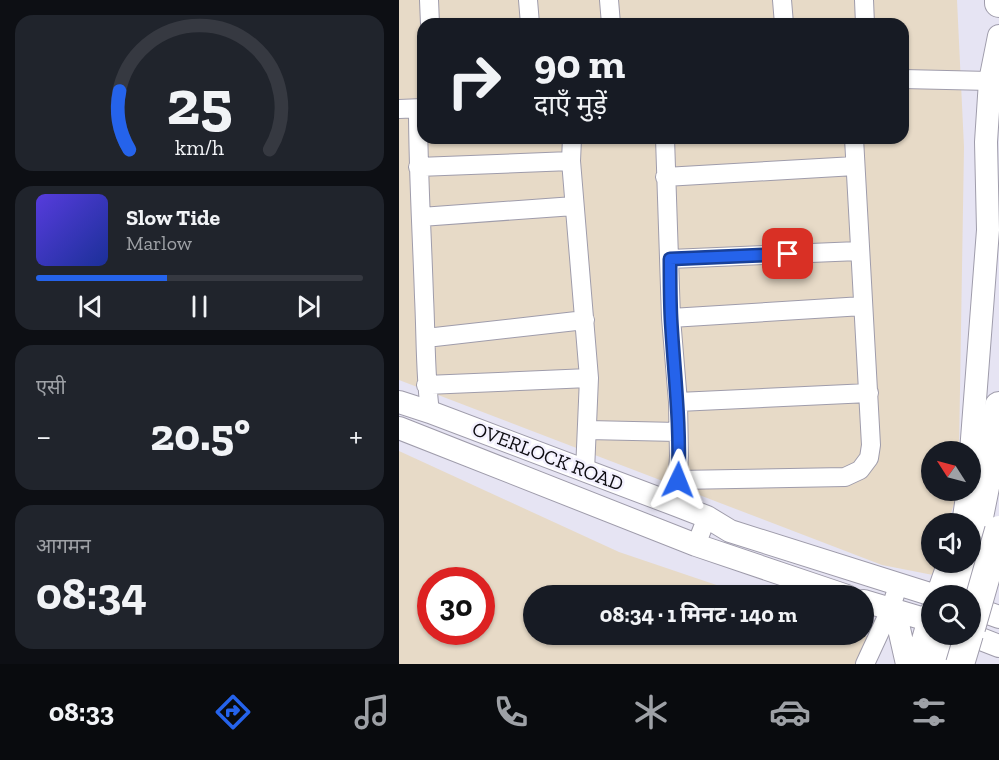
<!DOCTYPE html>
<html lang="hi">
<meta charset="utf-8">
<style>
body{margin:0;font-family:"Zilla Slab","Noto Sans Devanagari",serif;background:#20242c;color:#f1f3f6;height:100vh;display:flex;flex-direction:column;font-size:22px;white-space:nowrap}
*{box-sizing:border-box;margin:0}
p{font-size:20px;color:#9ea1a6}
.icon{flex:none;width:33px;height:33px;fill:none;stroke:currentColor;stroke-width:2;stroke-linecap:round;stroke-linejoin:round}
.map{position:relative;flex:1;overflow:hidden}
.details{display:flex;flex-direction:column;gap:15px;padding:15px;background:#0d0f14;width:399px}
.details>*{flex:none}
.guide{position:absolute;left:18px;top:18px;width:492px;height:126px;border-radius:18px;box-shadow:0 2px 4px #0004;background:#171b24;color:#f1f3f6;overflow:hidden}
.needle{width:39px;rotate:306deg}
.controls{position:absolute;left:522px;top:441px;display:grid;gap:12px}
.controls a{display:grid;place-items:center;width:60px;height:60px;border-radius:50%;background:#171b24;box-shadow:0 2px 4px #0004;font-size:30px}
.speed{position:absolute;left:18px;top:567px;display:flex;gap:12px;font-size:30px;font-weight:700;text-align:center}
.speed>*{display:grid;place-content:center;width:78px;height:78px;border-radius:50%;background:#171b24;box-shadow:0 2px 4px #0004;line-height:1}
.speed .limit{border:9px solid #d22;background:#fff;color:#111}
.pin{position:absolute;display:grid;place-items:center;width:51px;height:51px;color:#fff;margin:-26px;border-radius:12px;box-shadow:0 3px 9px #0006}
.me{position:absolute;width:66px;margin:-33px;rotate:2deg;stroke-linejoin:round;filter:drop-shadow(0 0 4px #0008)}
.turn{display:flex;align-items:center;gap:21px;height:126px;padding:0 18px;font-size:27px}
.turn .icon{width:78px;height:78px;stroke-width:2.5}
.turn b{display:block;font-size:42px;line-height:51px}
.big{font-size:45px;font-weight:700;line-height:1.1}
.details .widget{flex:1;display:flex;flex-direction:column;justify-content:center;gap:9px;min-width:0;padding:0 21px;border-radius:18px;background:#20242c}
.details .dial{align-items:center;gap:0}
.dial svg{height:156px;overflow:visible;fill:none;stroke:#363941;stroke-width:7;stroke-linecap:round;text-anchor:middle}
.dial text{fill:#f1f3f6;stroke:none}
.song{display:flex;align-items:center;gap:18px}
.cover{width:72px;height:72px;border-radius:9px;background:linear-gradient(135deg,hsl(250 70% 55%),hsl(230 70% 35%))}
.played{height:6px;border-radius:3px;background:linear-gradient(90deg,#2563eb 40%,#363941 40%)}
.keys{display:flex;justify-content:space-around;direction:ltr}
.heat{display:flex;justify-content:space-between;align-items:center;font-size:33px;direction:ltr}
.trip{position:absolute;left:124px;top:585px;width:351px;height:60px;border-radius:30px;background:#171b24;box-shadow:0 2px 4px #0004;font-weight:700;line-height:60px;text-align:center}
.menu{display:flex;height:96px;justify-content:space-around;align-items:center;background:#090b0e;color:#9ea1a6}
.menu .icon{width:42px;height:42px}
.menu .on{color:#2563eb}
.menu b{font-size:27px;color:#f1f3f6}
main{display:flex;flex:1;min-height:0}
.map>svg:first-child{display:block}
.industrial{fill:#e7dac7;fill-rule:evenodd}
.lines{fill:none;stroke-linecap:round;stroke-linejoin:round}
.minor-casing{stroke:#9f9cab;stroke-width:20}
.tertiary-casing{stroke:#9f9cab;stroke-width:24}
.primary-casing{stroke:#9f9cab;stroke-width:30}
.minor{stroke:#fff;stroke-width:18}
.tertiary{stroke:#fff;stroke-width:22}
.primary{stroke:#fff;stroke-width:28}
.primary-bridge-casing{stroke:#9f9cab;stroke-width:30;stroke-linecap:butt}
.primary-bridge{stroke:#fff;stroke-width:28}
.route-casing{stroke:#184099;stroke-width:15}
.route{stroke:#2563eb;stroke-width:10}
.labels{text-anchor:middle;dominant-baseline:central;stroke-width:5;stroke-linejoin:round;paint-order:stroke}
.street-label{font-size:20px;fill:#0d0c11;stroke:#f3f1fe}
</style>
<main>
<section class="details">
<div class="widget dial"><svg viewBox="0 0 100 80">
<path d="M14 69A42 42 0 1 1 86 69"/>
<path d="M14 69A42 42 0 0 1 9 39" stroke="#2563eb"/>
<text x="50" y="56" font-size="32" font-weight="700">25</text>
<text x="50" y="72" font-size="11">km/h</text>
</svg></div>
<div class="widget">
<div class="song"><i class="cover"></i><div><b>Slow Tide</b><p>Marlow</p></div></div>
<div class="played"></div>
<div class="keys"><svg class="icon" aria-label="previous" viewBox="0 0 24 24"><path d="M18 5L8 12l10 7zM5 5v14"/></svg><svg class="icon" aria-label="pause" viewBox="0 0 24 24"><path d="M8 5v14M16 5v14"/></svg><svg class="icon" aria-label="next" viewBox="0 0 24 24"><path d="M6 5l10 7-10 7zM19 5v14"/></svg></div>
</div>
<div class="widget"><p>एसी</p>
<div class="heat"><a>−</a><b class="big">20.5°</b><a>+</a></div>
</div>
<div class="widget"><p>आगमन</p><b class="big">08:34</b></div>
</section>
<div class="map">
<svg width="600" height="664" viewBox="0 0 600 664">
<rect width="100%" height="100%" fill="#e6e4f3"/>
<path class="industrial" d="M0 0H558L565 147 560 451 532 452V490L559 491 549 523 532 524V562L537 563 534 575 483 565 0 380ZM24 24H504V138H24Z
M0 451 220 552 347 595 135 596V634H463L475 639 463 664H0ZM32 580H82V632H32Z"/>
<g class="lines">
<defs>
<path id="minor" d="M30 0 31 24
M129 0 131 24
M210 0 212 24
M383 0 385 24
M465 0 466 24
M504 79 591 81
M0 109 24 108
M19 109C19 171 23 234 25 297 27 335 26 374 31 412
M173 138 172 161 190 378 186 471
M266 138 272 318 279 402 280 456 278 490
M19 167 172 161
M266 177 456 166
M22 217 175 206
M271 259 460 251
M272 318 464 306
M27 338 186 320
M27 385 190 378
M279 402 470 393
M189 430 279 432
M279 480 446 477 461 470 470 458 472 445 455 138
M297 545 308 517
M466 664 491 610 500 583"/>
<path id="tertiary" d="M0 402 31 412 277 505 308 517 331 531 537 596
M0 428 297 545 448 596
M572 452 589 230 587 142 591 81 600 36
M564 524 569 490
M538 596 550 562
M465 601 532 621
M572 607 600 617
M496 611 508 664
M569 634 600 646
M517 664 532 612"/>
<path id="primary" d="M600 0V3
M572 557 597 432 600 406
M561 596 570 562
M542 664 550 634"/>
</defs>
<use href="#minor" class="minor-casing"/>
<use href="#tertiary" class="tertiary-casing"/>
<use href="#primary" class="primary-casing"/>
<use href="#minor" class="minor"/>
<use href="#tertiary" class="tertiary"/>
<use href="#primary" class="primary"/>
<defs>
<path id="primary-bridge" d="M572 628 600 530
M561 664 570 634"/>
</defs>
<use href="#primary-bridge" class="primary-bridge-casing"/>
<use href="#primary-bridge" class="primary-bridge"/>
</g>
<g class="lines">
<defs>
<path id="route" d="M279 480C282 426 275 373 272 319 271 299 271 279 271 259L389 254"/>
</defs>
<use href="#route" class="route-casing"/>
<use href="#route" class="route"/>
</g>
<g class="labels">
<g class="street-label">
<text transform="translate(149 456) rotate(21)">OVERLOCK ROAD</text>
</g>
</g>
</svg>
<div class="controls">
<a><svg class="needle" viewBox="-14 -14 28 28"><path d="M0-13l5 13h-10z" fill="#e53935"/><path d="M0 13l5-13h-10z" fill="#9ea1a6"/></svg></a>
<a><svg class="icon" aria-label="sound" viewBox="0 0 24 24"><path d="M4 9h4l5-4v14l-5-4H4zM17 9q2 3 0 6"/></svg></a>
<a><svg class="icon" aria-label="search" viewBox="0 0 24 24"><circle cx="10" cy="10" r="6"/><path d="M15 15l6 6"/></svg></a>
</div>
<div class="speed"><div class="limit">30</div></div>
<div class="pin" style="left:389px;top:254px;background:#d93025"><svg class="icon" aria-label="arrive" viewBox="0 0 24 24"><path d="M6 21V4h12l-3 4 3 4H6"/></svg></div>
<svg class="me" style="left:279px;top:480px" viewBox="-20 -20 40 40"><path d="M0-17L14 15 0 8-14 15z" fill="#2563eb" stroke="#fff" stroke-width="4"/></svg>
<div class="trip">08:34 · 1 मिनट · 140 m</div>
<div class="guide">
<div class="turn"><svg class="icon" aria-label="right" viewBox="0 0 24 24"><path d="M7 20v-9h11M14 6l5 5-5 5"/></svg><div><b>90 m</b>दाएँ मुड़ें</div></div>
</div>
</div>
</main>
<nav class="menu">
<b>08:33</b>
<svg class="icon on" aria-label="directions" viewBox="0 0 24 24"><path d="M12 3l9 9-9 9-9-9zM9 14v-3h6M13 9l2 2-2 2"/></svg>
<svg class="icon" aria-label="music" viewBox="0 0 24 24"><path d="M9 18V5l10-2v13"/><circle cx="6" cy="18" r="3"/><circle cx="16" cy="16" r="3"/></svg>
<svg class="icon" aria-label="phone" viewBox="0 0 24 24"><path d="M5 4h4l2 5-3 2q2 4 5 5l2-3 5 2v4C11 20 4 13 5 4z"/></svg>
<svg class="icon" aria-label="climate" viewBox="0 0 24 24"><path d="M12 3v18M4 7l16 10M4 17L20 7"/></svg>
<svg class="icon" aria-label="car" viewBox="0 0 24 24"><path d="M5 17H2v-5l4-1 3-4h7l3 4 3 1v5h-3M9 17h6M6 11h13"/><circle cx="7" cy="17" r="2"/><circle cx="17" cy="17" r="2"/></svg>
<svg class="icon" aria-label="filters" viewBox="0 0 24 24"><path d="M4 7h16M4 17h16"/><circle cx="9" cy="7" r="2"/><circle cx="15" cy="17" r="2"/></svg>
</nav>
